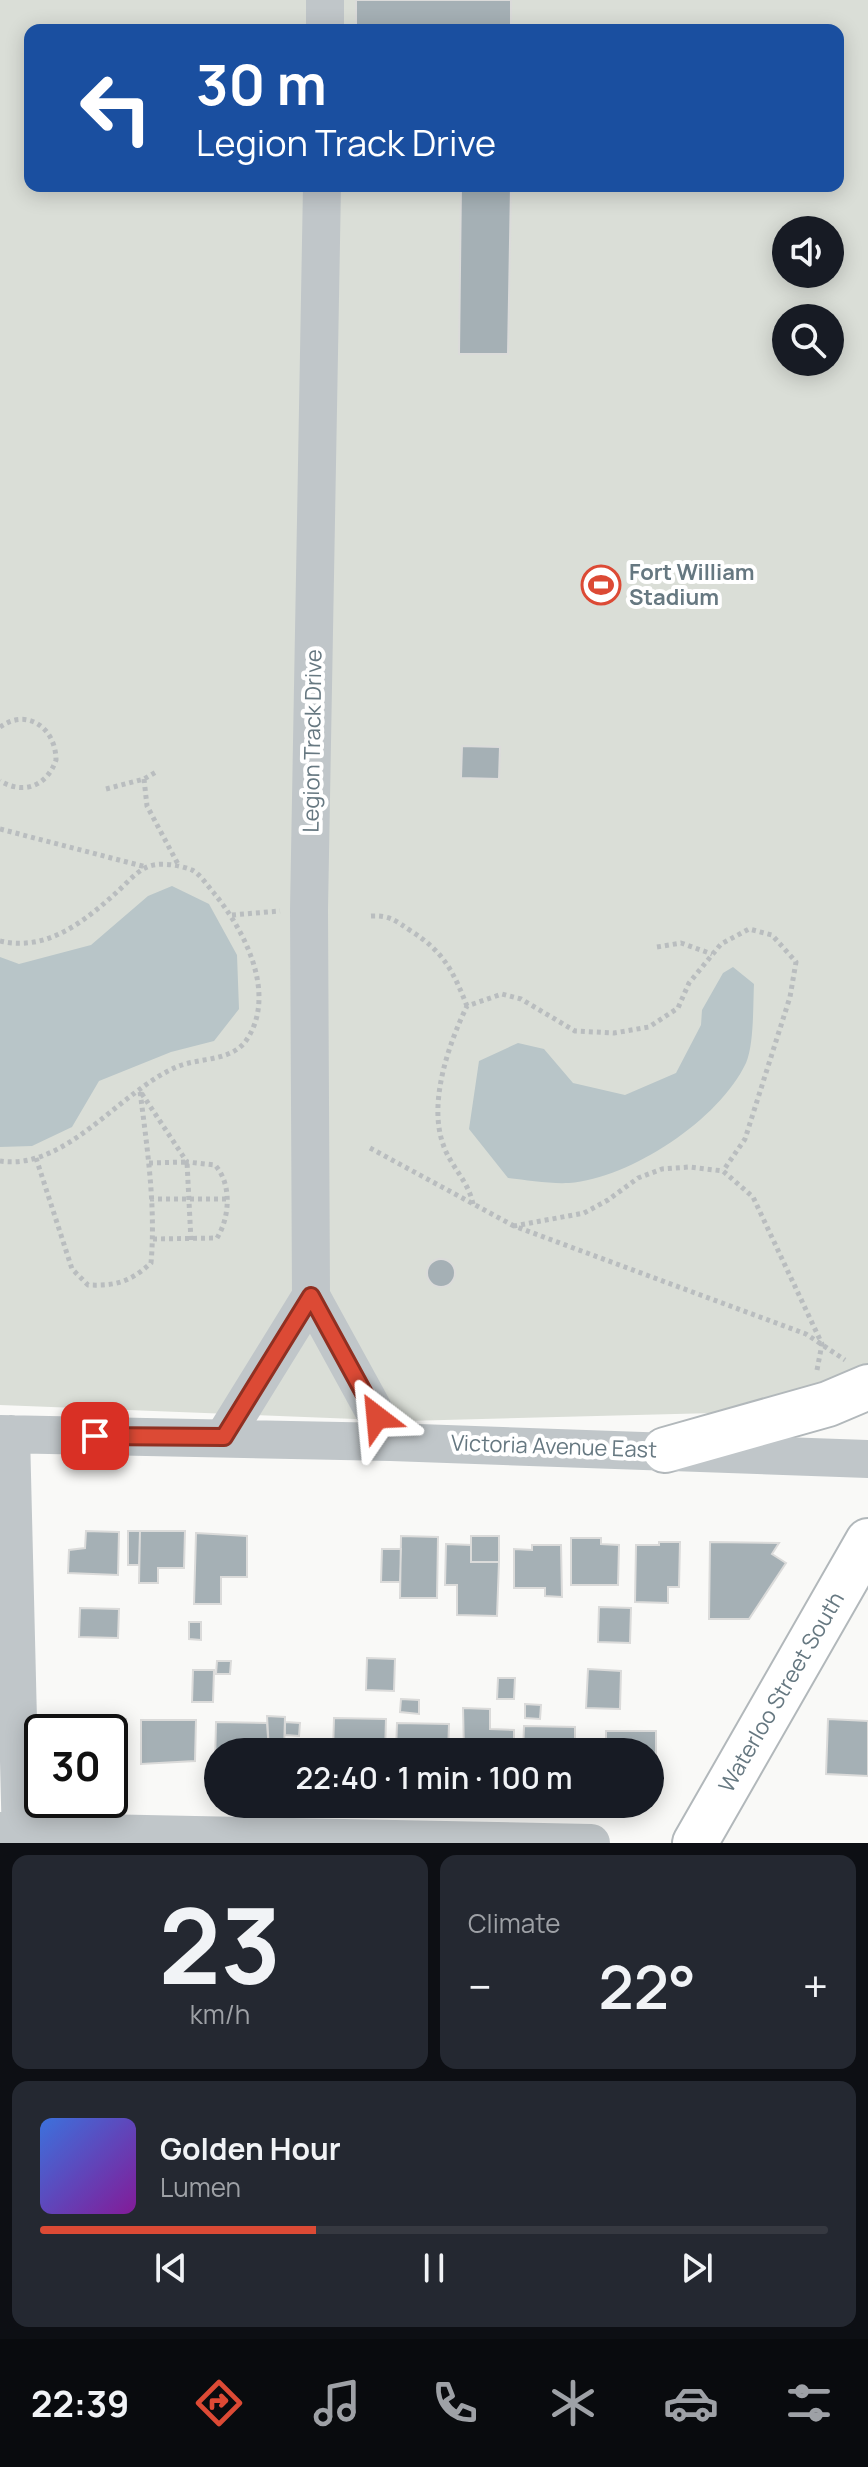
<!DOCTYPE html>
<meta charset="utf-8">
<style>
body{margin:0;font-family:Manrope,sans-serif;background:#242831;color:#f1f3f6;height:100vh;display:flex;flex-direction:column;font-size:30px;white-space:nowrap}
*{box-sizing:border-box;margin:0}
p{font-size:26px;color:#9ea1a6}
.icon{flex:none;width:44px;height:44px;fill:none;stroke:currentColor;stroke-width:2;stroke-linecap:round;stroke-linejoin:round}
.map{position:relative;height:1843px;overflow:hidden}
.sheet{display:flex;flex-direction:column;gap:12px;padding:12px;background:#0d0f14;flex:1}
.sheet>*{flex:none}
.guide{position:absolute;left:24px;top:24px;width:820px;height:168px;border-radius:16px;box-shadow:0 4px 20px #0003;background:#1a4fa0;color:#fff;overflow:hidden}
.tools{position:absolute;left:772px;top:216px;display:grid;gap:16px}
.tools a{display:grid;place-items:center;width:72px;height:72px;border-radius:50%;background:#171b24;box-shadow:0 4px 20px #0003;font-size:40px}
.speed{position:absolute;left:24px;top:1714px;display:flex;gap:16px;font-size:40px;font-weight:700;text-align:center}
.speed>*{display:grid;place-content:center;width:104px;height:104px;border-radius:50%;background:#171b24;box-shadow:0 4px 20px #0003;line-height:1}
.speed .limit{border:4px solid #111;border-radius:12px;background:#fff;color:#111}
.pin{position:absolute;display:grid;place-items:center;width:68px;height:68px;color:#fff;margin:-34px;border-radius:16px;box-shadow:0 4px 12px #0006}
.me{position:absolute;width:88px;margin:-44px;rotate:331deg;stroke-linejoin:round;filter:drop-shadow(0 0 6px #0008)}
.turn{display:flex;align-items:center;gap:28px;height:168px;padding:0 40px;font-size:36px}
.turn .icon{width:104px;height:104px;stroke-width:2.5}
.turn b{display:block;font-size:56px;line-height:68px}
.big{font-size:60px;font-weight:600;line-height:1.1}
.sheet .widget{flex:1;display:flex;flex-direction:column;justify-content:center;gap:12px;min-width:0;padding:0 28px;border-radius:16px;background:#242831}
.sheet .dial{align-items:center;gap:0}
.dial b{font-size:104px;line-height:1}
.song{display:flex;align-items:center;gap:24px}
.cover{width:96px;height:96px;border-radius:12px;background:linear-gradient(135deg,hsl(220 70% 55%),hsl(290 70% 35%))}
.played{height:8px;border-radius:4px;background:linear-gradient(90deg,#dc4a35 35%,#363941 35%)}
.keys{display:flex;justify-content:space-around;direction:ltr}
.heat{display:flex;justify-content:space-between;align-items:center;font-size:44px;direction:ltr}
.sheet .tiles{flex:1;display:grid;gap:12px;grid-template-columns:1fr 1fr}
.widget:last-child{grid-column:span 2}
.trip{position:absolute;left:204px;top:1738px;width:460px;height:80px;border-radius:40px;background:#171b24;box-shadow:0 4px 20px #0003;font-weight:600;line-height:80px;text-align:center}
.tabs{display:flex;height:128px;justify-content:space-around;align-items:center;background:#090b0e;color:#9ea1a6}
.tabs .icon{width:56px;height:56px}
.tabs .selected{color:#dc4a35}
.tabs b{font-size:36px;color:#f1f3f6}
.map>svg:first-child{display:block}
.green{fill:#daded7;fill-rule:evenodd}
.water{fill:#b8c5c8}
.building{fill:#a5b0b5;stroke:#dbdbda;stroke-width:2}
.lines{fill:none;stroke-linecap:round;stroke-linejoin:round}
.major-casing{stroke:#b2b8bb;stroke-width:48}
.path{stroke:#b9bdbf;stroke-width:5;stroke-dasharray:4 4;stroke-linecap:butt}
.minor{stroke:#c0c6c9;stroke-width:38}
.major{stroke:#fff;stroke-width:44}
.route-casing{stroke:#8f3022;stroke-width:20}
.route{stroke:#dc4a35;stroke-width:14}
.labels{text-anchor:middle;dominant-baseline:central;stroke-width:8;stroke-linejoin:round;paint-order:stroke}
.poi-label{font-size:22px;font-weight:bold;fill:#667881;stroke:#fff;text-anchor:start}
.street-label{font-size:22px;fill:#667881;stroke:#fff}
</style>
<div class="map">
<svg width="868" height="1843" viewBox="0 0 868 1843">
<rect width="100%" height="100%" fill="#f9f9f7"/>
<path class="green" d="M0 0H868V1409L406 1421 0 1405ZM30 30H838V186H30ZM786 230H830V274H786ZM786 318H830V362H786Z"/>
<path class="water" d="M172 886 209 904 237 955 239 1009 214 1041 171 1052 99 1081 72 1127 32 1146 0 1147V957L19 964 91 945 148 896Z
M733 967 754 984C753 1005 754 1045 746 1063 719 1120 631 1178 569 1183 549 1184 527 1180 508 1178L469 1129 479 1061 518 1043 544 1049 573 1083 625 1095 676 1073 701 1025 702 1010 723 973Z"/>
<path class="building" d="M356 0H511V30H356Z
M461 186H511L508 354H459Z
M462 746 500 747 499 779 461 778Z
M427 1273a14 14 0 1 1 28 0a14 14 0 1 1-28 0Z
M86 1531 119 1532 118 1575 68 1573 69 1550 85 1548Z
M128 1531H140L139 1565H128Z
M140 1531H185L184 1568H158V1583H139Z
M196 1533 247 1536V1577H221V1604H194Z
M401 1536 438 1537 437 1598H400Z
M471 1536H499V1562H471Z
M571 1538H601V1544L619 1545 618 1585H571Z
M659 1542H680L679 1587H668V1603L635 1602 636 1545H659Z
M710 1542 779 1543 772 1554 786 1563 749 1619H709Z
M446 1544 471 1545V1562H499L497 1616 457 1615V1585H445Z
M532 1545H561L562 1597 545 1596V1588H514V1549L532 1550Z
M382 1549H401L400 1582H381Z
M599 1607 631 1608 630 1643 598 1642Z
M80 1608 119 1609 118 1638 79 1637Z
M189 1622H201V1640L189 1639Z
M367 1658 395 1659 394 1691 366 1690Z
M217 1661H231L230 1674H216Z
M588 1669 621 1671 620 1709 586 1708Z
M193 1670H214L213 1702H192Z
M498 1678H515L514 1699H497Z
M401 1699 419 1700V1714L400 1712Z
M525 1704 541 1705 540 1719 525 1718Z
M463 1708 490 1709V1729L514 1730V1752H464Z
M267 1716 285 1717 284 1751 269 1750Z
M64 1718 126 1719 125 1763H110V1732H64Z
M334 1718 386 1719 385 1752H333Z
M828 1719 868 1721V1776L826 1774Z
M141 1720H196L195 1761 141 1764Z
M216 1722 267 1723 269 1752H218V1765H215Z
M285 1722 300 1723 299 1736 285 1735Z
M397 1723 449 1724 448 1752H396Z
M524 1726 575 1727V1752H523Z
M606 1731H656V1770H650V1752H606Z"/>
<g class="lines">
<defs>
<path id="major" d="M665 1450 828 1404 868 1387
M695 1843 868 1541"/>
</defs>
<use href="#major" class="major-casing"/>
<path class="path" d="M0 727C28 707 56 729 56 760 47 786 24 795 0 781
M144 779 147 806 179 866
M106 789 144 779 156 772
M0 829 146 867
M232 915 280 911
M371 916C390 915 396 921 411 931 444 952 453 971 467 1006
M0 941C47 952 85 921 117 892 126 884 135 873 145 868 158 861 179 865 192 870 200 874 207 885 213 892 243 928 276 990 249 1036 235 1062 202 1057 179 1066 121 1089 67 1171 0 1161
M657 947 681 943 712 954
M370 1148 514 1226
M36 1158 72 1269 88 1285C116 1286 130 1282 151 1263 156 1206 147 1147 140 1091L187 1162 215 1165C232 1184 230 1217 217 1238L153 1239
M149 1163 187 1162 191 1241
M150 1199H227
M473 1204C468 1180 450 1166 443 1144 428 1102 449 1043 467 1006L502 994 521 999 575 1031 614 1033 649 1027 678 1008 689 983 721 944 749 929 772 935 796 962 790 997 745 1139 723 1171
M817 1370 822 1344 753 1197 723 1171 689 1167 662 1169 638 1178 608 1200 584 1213 514 1226 806 1334 845 1360"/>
<path class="minor" d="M325 30V0
M322 186 309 910 311 1296 391 1442
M0 1434 391 1442 868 1459
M11 1434 21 1843
M224 1437 311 1296
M0 1831 591 1843"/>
<use href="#major" class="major"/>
</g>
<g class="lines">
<defs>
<path id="route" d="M95 1436 224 1437 311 1296 377 1417"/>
</defs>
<use href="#route" class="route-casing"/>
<use href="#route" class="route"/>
</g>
<defs>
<symbol id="stadium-ring" viewBox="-11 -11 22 22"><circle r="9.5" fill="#fff" stroke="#dc4a35" stroke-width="1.5"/><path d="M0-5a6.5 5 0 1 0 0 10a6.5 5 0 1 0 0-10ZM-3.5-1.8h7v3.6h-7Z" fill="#dc4a35"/></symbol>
</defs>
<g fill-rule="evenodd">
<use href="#stadium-ring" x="579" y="563" width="44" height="44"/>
</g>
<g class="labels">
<g class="poi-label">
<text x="629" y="572">Fort William<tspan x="629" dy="25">Stadium</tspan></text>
</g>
<g class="street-label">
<text transform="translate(312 741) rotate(-89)">Legion Track Drive</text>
<text transform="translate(554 1446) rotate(2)">Victoria Avenue East</text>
<text transform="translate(781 1692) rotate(-60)">Waterloo Street South</text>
</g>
</g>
</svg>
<div class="tools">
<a><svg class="icon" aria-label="sound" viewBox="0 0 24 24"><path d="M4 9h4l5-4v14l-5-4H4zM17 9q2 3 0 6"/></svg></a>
<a><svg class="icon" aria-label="search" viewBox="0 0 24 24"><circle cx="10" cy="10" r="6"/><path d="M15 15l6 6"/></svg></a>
</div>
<div class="speed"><div class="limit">30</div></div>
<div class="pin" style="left:95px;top:1436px;background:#d93025"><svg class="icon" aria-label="arrive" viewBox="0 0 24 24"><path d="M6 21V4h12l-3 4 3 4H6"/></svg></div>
<svg class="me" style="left:377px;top:1417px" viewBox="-20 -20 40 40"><path d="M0-17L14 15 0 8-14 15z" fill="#dc4a35" stroke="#fff" stroke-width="4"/></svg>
<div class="trip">22:40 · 1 min · 100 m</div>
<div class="guide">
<div class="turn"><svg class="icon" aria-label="left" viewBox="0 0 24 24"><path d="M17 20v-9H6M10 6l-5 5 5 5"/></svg><div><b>30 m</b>Legion Track Drive</div></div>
</div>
</div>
<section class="sheet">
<div class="tiles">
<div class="widget dial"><b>23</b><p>km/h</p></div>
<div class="widget"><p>Climate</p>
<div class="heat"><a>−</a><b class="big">22°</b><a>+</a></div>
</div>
<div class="widget">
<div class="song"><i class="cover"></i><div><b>Golden Hour</b><p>Lumen</p></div></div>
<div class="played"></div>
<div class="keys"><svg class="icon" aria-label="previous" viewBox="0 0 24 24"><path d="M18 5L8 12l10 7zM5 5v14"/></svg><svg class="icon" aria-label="pause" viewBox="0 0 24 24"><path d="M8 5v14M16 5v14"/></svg><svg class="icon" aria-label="next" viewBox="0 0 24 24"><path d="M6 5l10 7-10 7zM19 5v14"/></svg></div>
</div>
</div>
</section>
<nav class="tabs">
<b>22:39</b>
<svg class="icon selected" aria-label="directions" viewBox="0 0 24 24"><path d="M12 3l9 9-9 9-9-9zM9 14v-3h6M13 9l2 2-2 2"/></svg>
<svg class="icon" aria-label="music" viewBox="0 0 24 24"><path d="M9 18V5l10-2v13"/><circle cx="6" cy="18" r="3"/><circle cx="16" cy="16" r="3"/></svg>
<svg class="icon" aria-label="phone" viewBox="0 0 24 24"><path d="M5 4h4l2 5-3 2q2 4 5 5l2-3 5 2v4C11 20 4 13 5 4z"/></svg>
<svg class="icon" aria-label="climate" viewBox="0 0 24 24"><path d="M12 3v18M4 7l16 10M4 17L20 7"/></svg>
<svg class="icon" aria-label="car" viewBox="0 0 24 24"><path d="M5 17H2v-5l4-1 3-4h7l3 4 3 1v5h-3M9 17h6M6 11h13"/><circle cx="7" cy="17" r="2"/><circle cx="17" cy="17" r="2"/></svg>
<svg class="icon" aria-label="filters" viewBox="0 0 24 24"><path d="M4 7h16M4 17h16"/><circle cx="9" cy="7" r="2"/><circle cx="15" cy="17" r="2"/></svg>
</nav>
